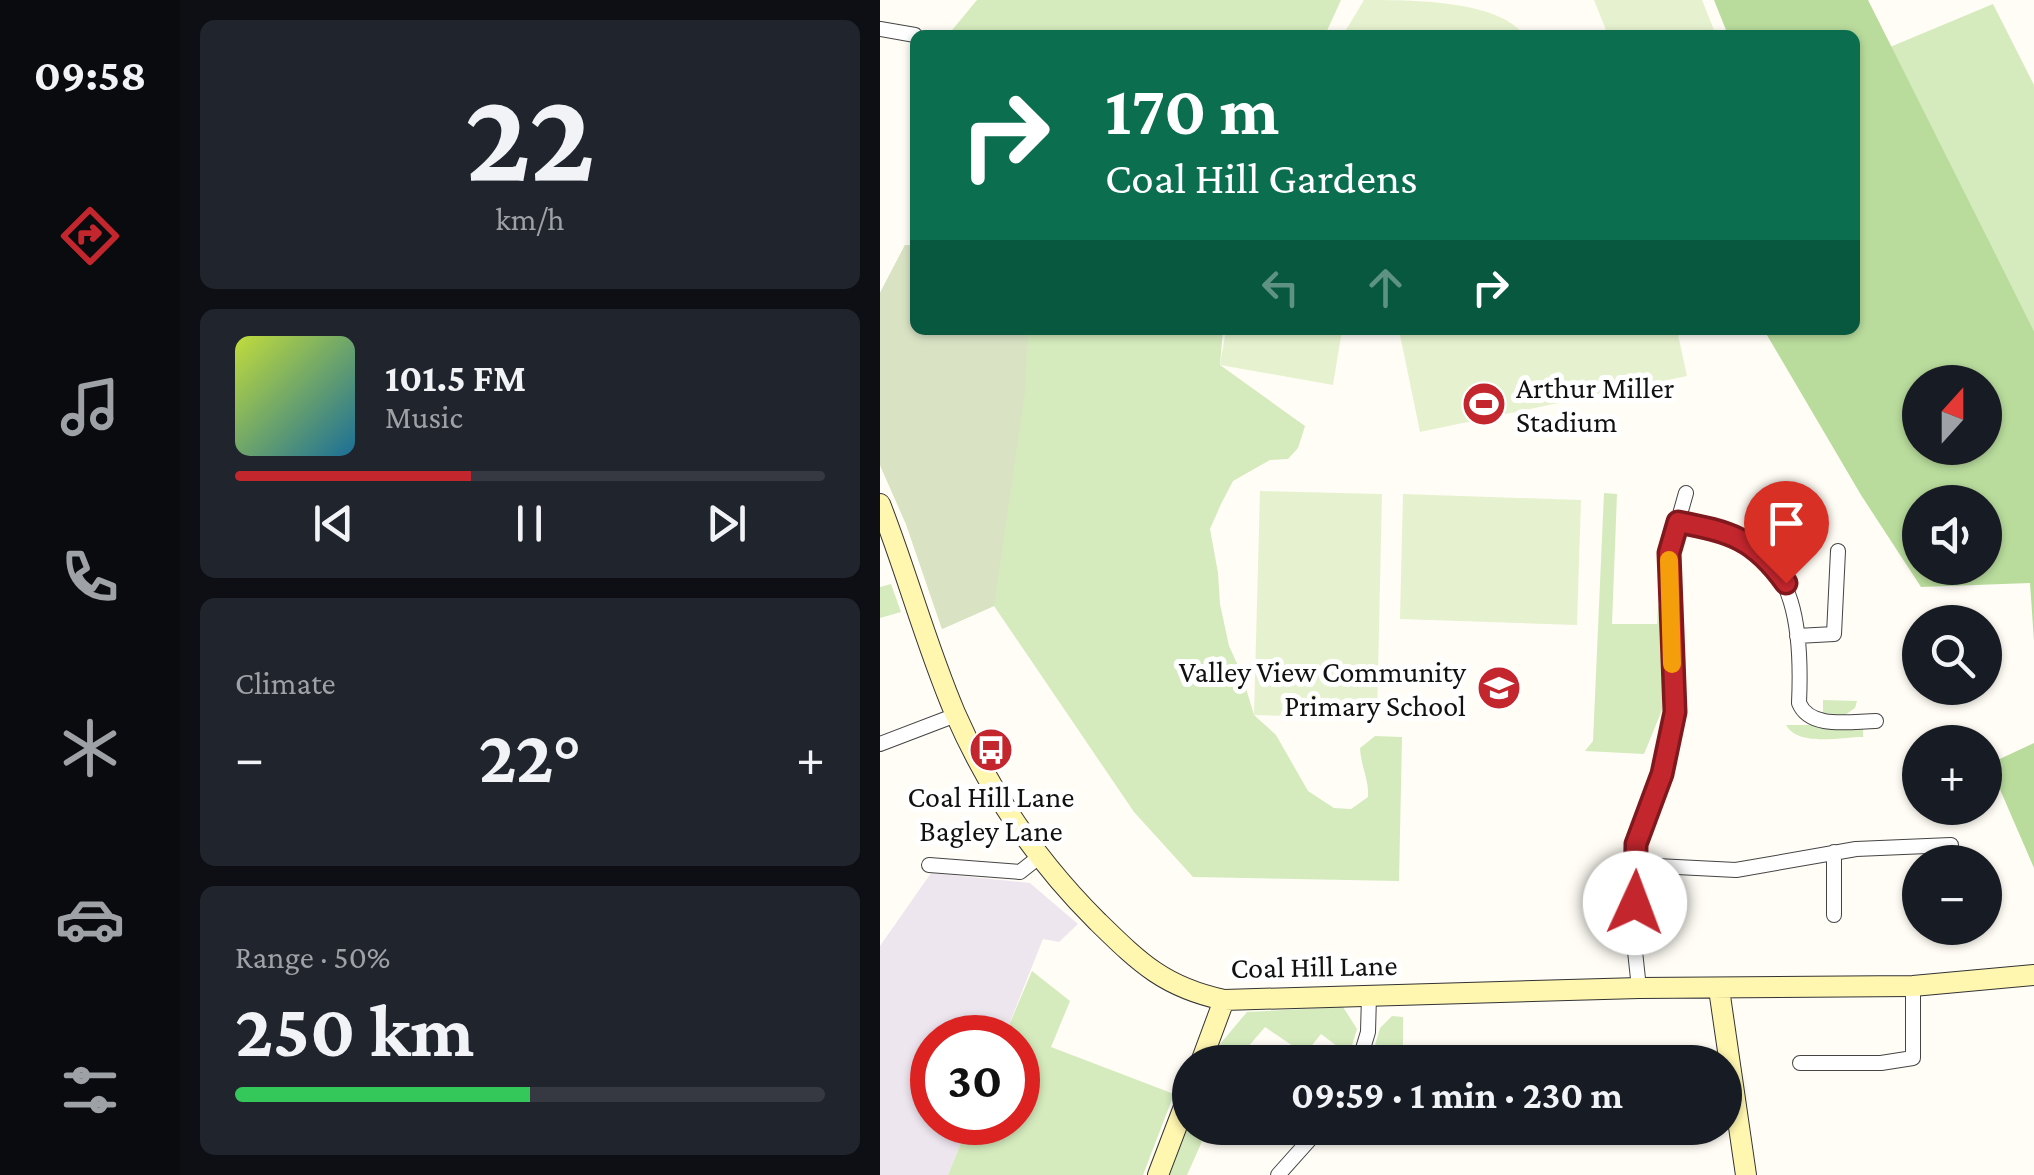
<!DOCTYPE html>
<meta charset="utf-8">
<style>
body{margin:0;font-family:"Crimson Pro",serif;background:#20242c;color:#f1f3f6;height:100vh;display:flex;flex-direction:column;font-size:38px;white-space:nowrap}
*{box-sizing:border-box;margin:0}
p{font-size:32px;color:#9ea1a6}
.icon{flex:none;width:55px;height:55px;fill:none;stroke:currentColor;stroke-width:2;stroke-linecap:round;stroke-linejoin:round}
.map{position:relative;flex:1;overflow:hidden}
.panel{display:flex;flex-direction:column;gap:20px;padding:20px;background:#0d0f14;width:700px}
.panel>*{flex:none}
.guide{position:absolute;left:30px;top:30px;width:950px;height:305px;border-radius:15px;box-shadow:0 2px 8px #0004;background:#0b6e4f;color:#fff;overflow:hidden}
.needle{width:65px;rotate:21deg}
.controls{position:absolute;left:1022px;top:365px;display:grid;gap:20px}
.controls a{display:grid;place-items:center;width:100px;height:100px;border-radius:50%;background:#171b24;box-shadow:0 2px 8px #0004;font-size:50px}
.speed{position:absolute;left:30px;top:1015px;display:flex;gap:20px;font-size:50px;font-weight:700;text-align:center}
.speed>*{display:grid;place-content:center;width:130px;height:130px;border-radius:50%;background:#171b24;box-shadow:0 2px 8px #0004;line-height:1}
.speed .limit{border:15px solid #d22;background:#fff;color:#111}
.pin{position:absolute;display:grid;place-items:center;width:85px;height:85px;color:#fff;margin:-102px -42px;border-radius:50% 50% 50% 0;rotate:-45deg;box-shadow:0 0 10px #0007}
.pin .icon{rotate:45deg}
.me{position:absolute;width:110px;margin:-55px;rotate:2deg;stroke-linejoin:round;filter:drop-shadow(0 0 8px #0008)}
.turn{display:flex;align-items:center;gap:35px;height:210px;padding:0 30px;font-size:45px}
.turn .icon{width:130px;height:130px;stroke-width:2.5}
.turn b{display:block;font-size:70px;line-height:85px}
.lanes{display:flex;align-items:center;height:95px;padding:0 30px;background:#0003;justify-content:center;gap:50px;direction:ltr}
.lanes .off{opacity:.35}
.big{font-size:75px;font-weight:700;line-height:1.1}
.panel .tile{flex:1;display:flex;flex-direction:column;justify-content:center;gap:15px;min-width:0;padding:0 35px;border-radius:15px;background:#20242c}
.panel .dial{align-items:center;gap:0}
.dial b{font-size:130px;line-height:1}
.song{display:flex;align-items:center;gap:30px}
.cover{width:120px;height:120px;border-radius:15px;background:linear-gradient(135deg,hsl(70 70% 55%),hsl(200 70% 35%))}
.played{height:10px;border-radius:5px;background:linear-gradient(90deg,#c4262e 40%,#363941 40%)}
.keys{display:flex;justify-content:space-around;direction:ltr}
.heat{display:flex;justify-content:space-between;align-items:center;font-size:55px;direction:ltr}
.charge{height:15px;border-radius:8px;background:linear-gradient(90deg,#34c759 50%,#363941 0)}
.trip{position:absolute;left:292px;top:1045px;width:570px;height:100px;border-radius:50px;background:#171b24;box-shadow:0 2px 8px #0004;font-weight:700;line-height:100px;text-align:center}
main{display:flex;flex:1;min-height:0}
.dock{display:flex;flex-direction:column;width:180px;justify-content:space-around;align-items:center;background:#090b0e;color:#9ea1a6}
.dock .icon{width:70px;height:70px}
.dock .on{color:#c4262e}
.dock b{font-size:45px;color:#f1f3f6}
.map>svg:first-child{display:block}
.industrial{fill:#eee6ef}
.green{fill:#d5ebbd}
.forest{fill:#b9dc9c;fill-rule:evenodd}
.cemetery{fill:#d9e3c4}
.pitch{fill:#e6f2cf}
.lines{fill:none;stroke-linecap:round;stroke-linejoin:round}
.street-casing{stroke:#444;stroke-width:16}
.secondary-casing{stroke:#333;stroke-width:22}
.street{stroke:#fff;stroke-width:14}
.secondary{stroke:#fff6b0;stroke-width:20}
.route-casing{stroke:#7f191e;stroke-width:25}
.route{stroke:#c4262e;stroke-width:18}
.slow{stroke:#f59e0b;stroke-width:18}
.labels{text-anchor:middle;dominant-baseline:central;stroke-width:10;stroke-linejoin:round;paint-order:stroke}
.poi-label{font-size:30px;fill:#111;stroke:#fff;text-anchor:start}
.street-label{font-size:30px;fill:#111;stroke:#fff}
</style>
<main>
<nav class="dock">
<b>09:58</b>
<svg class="icon on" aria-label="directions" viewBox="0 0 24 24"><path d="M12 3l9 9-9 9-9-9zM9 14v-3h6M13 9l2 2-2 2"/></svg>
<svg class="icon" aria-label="music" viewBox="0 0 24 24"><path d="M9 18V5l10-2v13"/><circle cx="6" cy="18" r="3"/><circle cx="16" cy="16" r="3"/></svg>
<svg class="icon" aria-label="phone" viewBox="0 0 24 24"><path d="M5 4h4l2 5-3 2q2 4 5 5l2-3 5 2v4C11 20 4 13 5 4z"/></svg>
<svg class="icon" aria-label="climate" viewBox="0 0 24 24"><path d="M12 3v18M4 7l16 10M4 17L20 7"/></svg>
<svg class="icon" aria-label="car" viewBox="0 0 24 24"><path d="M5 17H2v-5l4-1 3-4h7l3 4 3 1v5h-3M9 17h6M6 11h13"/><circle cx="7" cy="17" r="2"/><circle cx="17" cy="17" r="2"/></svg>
<svg class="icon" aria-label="filters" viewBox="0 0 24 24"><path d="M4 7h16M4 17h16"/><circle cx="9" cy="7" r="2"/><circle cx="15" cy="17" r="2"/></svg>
</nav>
<section class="panel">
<div class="tile dial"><b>22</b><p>km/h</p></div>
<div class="tile">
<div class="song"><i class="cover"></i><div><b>101.5 FM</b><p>Music</p></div></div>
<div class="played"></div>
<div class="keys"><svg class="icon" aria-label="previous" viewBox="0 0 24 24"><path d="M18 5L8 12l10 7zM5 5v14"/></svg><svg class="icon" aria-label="pause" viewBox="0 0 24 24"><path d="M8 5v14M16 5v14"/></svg><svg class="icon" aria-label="next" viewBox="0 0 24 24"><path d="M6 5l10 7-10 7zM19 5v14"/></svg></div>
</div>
<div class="tile"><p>Climate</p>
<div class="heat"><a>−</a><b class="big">22°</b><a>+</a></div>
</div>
<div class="tile"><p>Range · 50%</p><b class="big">250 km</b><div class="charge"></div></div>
</section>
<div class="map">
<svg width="1154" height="1175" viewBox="0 0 1154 1175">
<rect width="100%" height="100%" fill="#fffdf5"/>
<path class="industrial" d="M51 873 150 883 198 924 179 942 163 939 124 1037 52 1038V1122L89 1123 68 1175H0V946Z"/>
<path class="green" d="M97 0H461L445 35H68Z
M1113 4 1154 85V331L1010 47Z
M25 245 35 246V330H343L340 365 425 426 418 448 408 459 390 460 353 481 341 504 330 529 338 573 340 604 349 646 361 672 374 715 396 735 428 791 454 808 471 809 488 797C489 779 481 767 480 748L495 736 522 737 519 881 313 877 254 812 114 606 62 629 26 524 0 465V293Z
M724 493 737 494 732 624H777L778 606H782V710L764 754 705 751 713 741Z
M11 584 21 612 0 618V587Z
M943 700 977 701 975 708 965 715 943 713Z
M906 725H983V737C961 737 918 747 906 725Z
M152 971 190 1001 171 1047 294 1094 263 1175H68L89 1123 138 1122V1038L124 1037Z
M463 1007 477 1029 469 1055 441 1034 425 1054 385 1027 355 1062H332L340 1044 367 1012Z
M512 1016 523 1017V1062L517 1059 508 1062 502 1058 497 1062H490L500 1028Z
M310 1114V1128H328L307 1175H286Z"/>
<path class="forest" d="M834 0H988L1154 331V641L1150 583 1041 587 981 495 884 330H975V35H848ZM1040 382H1105V448H1040ZM1040 502H1105V568H1040Z
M1154 743V868L1109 764Z"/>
<path class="cemetery" d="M25 245 35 246V330H148L145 393 114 606 62 629 26 524 0 465V293Z"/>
<path class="pitch" d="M484 0C531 0 618 0 644 35H463Z
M714 0H822L836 35H728Z
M346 330H462L453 385 340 365Z
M519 330H797L807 376 540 432Z
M380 491 502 494 497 718 374 715Z
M523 494 701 500 697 625 520 619Z"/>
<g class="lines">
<defs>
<path id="street" d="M0 29 35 35
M798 522C813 525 829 527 844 531 919 555 922 638 919 703 930 730 972 721 996 721
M917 636 954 634 958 551
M0 744 76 715
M954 852V915
M49 865 140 872 159 857
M757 865 856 870 976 849 1071 845
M759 988 754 942 756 844 783 774 795 712 789 553 806 493
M479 1062 488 1032 489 996
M920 1063H1001L1033 1058V986
M398 1175 440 1128"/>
<path id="secondary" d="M0 504C27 573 46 645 75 713 109 791 157 861 217 921 260 963 284 987 344 1000L759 988 1033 986 1154 975
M839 989 866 1175
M321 1062 344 1000
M278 1175 310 1091"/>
</defs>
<use href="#street" class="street-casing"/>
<use href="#secondary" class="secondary-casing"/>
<use href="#street" class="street"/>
<use href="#secondary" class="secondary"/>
</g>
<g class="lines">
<defs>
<path id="route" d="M755 903 756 844 782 774 795 712 789 553 798 522C850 532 874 538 906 583"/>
</defs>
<use href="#route" class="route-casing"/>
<use href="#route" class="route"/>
<path class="slow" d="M789 560 792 664"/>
</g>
<defs>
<symbol id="stadium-disc" viewBox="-11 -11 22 22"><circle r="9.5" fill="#c4262e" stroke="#fff"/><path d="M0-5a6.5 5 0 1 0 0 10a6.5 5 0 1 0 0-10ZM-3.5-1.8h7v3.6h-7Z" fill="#fff"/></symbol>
<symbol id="school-disc" viewBox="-11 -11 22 22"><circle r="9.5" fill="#c4262e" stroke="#fff"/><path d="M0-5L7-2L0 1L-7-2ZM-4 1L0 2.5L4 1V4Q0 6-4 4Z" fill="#fff"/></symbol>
<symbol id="bus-disc" viewBox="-11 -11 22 22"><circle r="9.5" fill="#c4262e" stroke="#fff"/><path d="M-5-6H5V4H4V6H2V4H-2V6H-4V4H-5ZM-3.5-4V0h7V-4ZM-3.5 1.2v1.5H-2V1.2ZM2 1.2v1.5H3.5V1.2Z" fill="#fff"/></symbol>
</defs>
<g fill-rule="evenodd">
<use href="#stadium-disc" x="579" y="379" width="50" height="50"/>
<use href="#school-disc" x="594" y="663" width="50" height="50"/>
<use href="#bus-disc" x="86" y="725" width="50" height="50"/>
</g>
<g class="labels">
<g class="poi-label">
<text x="636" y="387">Arthur Miller<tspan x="636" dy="34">Stadium</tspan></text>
<text x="586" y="671" text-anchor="end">Valley View Community<tspan x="586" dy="34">Primary School</tspan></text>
<text x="111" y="796" text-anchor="middle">Coal Hill Lane<tspan x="111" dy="34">Bagley Lane</tspan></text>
</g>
<g class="street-label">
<text transform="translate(434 966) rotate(-1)">Coal Hill Lane</text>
</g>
</g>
</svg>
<div class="controls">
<a><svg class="needle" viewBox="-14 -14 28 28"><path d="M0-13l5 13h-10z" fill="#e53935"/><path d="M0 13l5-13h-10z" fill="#9ea1a6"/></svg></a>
<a><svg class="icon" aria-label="sound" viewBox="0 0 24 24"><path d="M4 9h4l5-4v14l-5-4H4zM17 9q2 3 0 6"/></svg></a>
<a><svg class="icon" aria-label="search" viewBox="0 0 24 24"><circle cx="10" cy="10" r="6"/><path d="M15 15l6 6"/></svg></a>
<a>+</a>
<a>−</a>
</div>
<div class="speed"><div class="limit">30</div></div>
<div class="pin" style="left:906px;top:583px;background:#d93025"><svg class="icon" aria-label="arrive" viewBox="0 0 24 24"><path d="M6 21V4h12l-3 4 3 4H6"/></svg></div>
<svg class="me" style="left:755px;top:903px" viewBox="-20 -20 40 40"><circle r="19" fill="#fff"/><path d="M0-13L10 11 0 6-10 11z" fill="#c4262e"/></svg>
<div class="trip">09:59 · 1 min · 230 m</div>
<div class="guide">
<div class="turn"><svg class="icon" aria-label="right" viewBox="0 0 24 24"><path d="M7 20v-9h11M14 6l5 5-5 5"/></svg><div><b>170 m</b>Coal Hill Gardens</div></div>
<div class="lanes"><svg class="icon off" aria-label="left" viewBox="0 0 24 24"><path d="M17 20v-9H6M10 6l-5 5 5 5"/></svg><svg class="icon off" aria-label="ahead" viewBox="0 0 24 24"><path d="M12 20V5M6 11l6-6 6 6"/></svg><svg class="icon" aria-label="right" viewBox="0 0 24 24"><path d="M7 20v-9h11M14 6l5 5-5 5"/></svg></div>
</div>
</div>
</main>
